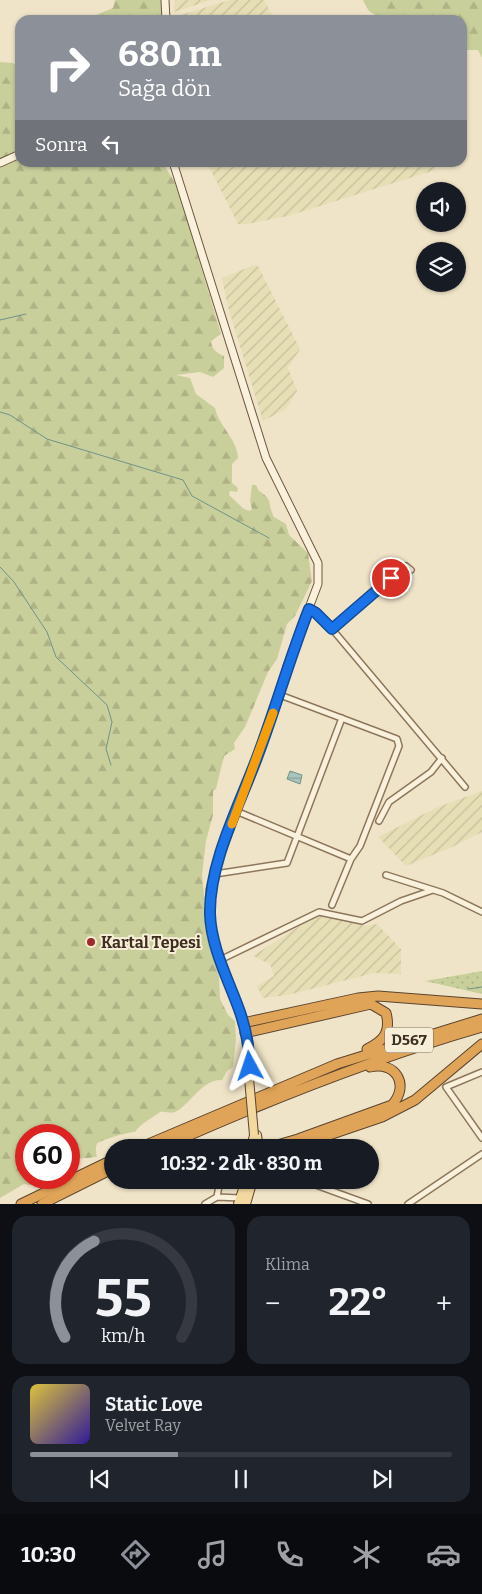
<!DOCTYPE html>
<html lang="tr">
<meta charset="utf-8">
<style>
body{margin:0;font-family:Bitter,serif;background:#20242c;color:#f1f3f6;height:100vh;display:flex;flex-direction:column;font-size:19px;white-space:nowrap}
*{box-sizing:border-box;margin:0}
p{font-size:16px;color:#9ea1a6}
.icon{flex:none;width:28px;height:28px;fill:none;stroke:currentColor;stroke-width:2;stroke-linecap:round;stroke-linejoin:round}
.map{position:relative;height:1204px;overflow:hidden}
.sheet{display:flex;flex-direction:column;gap:12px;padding:12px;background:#0d0f14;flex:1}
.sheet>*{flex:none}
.hud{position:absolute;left:15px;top:15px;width:452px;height:152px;border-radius:15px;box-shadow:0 1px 4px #0004;background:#8c9099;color:#fff;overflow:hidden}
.fabs{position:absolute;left:416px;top:182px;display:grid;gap:10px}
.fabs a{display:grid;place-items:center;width:50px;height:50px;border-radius:50%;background:#171b24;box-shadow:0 1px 4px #0004;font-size:25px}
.speed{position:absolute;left:15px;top:1124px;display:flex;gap:10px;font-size:25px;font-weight:700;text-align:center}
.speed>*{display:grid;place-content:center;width:65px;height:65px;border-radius:50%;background:#171b24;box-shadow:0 1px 4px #0004;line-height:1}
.speed .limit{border:8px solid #d22;background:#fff;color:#111}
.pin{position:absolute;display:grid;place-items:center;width:42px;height:42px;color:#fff;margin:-21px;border:2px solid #fff;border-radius:50%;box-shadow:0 1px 5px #0007}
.me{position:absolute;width:55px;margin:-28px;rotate:355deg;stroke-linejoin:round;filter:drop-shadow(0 0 4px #0008)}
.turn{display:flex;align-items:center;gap:18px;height:105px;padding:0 20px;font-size:22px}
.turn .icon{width:65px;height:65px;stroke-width:2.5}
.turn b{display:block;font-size:35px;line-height:42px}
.then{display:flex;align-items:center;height:48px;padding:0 20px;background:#0003;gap:10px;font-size:19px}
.big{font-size:38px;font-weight:700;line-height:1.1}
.sheet .card{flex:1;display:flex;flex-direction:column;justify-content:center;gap:8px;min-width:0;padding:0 18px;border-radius:15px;background:#20242c}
.sheet .dial{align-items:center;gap:0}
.dial svg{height:130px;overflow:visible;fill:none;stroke:#363941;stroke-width:7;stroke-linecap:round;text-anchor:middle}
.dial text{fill:#f1f3f6;stroke:none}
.song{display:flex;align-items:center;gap:15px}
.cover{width:60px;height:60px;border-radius:8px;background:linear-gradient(135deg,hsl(50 70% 55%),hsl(250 70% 35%))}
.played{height:5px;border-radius:2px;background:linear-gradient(90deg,#8c9099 35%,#363941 35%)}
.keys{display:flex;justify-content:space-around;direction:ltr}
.heat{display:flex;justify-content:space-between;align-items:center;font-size:28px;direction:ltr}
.sheet .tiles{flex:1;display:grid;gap:12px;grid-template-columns:1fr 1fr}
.card:last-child{grid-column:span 2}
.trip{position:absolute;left:104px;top:1139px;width:275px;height:50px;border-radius:25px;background:#171b24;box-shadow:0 1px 4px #0004;font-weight:700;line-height:50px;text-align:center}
.dock{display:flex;height:80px;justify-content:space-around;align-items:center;background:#090b0e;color:#9ea1a6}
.dock .icon{width:35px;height:35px}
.dock .selected{color:#8c9099}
.dock b{font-size:22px;color:#f1f3f6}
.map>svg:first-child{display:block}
.farmland{fill:url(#farmland-furrows)}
.grass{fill:url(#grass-dots)}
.forest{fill:url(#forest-firs)}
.water{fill:url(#water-rules);stroke:#6f938a}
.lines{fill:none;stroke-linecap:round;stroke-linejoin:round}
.stream{stroke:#6f938a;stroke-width:1}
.street-casing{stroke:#8d765c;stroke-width:8}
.secondary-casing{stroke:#6f573f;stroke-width:9}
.primary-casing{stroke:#5b4430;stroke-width:10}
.highway-casing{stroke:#5b4430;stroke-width:11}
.street{stroke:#faf1dc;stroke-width:5}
.secondary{stroke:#faf1dc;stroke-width:7}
.primary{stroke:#f3d9a0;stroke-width:8}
.highway{stroke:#e0a458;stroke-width:9}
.primary-bridge-casing{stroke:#5b4430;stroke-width:10;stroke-linecap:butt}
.primary-bridge{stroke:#f3d9a0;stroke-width:8}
.route-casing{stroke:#114b97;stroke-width:12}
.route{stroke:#1a73e8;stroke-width:9}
.slow{stroke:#f59e0b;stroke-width:9}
.poi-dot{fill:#9e2a2b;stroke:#f7eed8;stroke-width:2}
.labels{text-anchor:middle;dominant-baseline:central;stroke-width:4;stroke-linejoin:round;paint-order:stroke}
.shield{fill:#f7eed8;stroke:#756857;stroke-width:1}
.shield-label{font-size:15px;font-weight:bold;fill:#3d2e20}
.poi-label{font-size:16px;font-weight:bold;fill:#3d2e20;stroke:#f7eed8;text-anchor:start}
</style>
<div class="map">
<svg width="482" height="1204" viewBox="0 0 482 1204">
<defs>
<pattern id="farmland-furrows" width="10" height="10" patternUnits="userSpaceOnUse" patternTransform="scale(1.25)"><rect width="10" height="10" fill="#e6deb5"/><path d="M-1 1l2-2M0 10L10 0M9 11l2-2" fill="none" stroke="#c6bf9b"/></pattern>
<pattern id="grass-dots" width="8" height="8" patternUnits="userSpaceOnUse" patternTransform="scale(1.25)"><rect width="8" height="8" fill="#c9cf9b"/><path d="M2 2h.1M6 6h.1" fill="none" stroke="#aeb285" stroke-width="1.8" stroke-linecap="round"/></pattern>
<pattern id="forest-firs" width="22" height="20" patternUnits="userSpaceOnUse" patternTransform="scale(1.25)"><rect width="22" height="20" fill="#c9cf9b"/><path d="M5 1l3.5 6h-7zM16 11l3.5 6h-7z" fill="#aeb285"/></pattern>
<pattern id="water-rules" width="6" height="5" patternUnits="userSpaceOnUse" patternTransform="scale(1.25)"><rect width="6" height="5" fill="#a9c4bc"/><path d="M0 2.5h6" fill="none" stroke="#8ba098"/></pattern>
</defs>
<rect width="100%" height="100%" fill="#f0e4c8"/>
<path class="farmland" d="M175 0H211L174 12Z
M230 0H264L275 20H178L177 16Z
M433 162 435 170 288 216 247 224H238L207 163Z
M254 265 258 266 300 349 288 368 297 391 286 409 263 421 228 307 222 278Z
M482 791V832L452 847 406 866 378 837 438 807Z
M320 913 366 926 377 924 401 949V974L374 973 288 995 263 998 257 986 274 976 270 964 253 956Z"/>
<path class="grass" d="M482 971V994L425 981Z"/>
<path class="forest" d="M115 0H163L161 20H93L96 15 113 8Z
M363 0H482V58L478 50H463L462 20H383L369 11Z
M0 62 13 63 20 69V162H162L174 181 183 206 221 334 211 341C212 350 217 353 224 356V368L213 377 200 372 176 375 190 378 196 394 215 408C219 427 237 438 238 458L232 464V483L238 488 237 492 230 491 229 495 244 509 250 511 252 509 250 501 252 485H256L259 491C274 500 267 504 274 517L286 524 289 535 308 553 312 581 295 616 287 624 277 659 268 672 245 727 234 743 235 749 224 756 216 789 213 791V815L206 841 202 875 206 914 219 976 220 999 228 1015 235 1021 236 1040 233 1067 227 1071 222 1080C202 1079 191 1104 175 1112 170 1114 165 1111 160 1112 151 1119 141 1123 135 1132 129 1132 99 1140 97 1144 95 1148 96 1153 97 1157 87 1158 79 1158 69 1161V1135H26V1178H38L30 1185 24 1184 0 1198Z"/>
<path class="water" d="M290 771 302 775 300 784 287 779Z"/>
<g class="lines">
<path class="stream" d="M0 320 26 314
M0 412 10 415 47 439 183 480 192 496 269 538
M0 567 14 582 47 632 56 657 107 705 112 722 106 749 111 765
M468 989 482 987"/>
<defs>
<path id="street" d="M309 609 316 613 332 629 465 787
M332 629 406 566 411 570
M280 695 397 739 399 746 360 846 351 859 332 905
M236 811 351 859
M379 821 389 802 431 772 442 758
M215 874 287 863 342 718
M386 875 443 893 482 912
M220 960 319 912 362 921 401 901 433 890
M482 1072 446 1087 482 1138
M302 1180 368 1204
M217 1197 220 1180
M205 1204 217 1197 240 1198
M408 1204 482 1154"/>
<path id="secondary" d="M165 0 166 20
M173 162 266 458 318 563V584L287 666 280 695 221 854 210 889V915L214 943 243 1023
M0 163 20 154"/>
<path id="primary" d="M243 1023 248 1040 251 1066
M257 1135 259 1148
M251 1148 254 1135
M238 1204 246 1180
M246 1204 253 1180"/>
<path id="highway" d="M243 1023 358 998 378 996 482 1004
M245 1033 371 1004 386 1013C391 1032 384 1041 367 1049
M139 1148 337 1064 482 1019
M161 1148C266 1101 371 1059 482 1027
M267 1148 298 1139 392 1105C410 1085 396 1061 370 1067
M291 1148 382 1117 415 1100 482 1044
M21 1204 112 1160
M42 1204 112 1169"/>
</defs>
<use href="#street" class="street-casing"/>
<use href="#secondary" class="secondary-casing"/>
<use href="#primary" class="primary-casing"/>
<use href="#highway" class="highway-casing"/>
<use href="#street" class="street"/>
<use href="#secondary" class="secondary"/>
<use href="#primary" class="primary"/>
<use href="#highway" class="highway"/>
<defs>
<path id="primary-bridge" d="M248 1067 254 1135"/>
</defs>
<use href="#primary-bridge" class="primary-bridge-casing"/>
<use href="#primary-bridge" class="primary-bridge"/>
</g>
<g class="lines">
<defs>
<path id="route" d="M250 1066C249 1045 245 1024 237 1004 226 975 211 945 210 914 209 862 240 804 258 755 276 707 290 657 309 609L316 613 332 629 391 578"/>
</defs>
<use href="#route" class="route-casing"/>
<use href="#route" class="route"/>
<path class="slow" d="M232 824 273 713"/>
</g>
<circle class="poi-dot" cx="91" cy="942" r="5"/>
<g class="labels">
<rect class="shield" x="385" y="1027.5" width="48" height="25" rx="4"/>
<g class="shield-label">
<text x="409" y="1040">D567</text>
</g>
<g class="poi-label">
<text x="101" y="942">Kartal Tepesi</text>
</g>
</g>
</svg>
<div class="fabs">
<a><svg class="icon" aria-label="sound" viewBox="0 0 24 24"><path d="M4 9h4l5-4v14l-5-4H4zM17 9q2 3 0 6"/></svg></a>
<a><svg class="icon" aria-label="layers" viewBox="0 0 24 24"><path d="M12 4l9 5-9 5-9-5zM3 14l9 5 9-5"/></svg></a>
</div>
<div class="speed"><div class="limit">60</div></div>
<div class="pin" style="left:391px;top:578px;background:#d93025"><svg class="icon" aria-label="arrive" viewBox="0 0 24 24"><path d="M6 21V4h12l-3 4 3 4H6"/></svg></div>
<svg class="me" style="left:250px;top:1066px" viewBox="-20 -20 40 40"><path d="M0-17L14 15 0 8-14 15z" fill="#1a73e8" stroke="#fff" stroke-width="4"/></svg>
<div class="trip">10:32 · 2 dk · 830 m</div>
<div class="hud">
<div class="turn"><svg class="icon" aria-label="right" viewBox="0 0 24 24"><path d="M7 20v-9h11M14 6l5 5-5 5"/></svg><div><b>680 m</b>Sağa dön</div></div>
<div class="then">Sonra<svg class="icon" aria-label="left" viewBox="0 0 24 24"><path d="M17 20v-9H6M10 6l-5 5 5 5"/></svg></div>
</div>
</div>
<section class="sheet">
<div class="tiles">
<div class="card dial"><svg viewBox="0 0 100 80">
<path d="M14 69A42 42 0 1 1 86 69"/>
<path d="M14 69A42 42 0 0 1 32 10" stroke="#8c9099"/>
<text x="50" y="56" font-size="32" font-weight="700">55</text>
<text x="50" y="72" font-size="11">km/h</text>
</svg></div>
<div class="card"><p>Klima</p>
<div class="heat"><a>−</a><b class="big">22°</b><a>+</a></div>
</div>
<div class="card">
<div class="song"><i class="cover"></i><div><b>Static Love</b><p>Velvet Ray</p></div></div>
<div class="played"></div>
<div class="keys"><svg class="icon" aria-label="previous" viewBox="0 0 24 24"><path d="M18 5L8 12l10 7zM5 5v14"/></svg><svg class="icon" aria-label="pause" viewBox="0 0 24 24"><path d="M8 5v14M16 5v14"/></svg><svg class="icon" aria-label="next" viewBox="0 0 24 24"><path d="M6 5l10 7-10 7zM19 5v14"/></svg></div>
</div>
</div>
</section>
<nav class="dock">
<b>10:30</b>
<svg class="icon selected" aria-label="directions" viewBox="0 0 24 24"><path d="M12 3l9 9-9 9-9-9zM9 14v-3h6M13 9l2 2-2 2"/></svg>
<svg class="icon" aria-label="music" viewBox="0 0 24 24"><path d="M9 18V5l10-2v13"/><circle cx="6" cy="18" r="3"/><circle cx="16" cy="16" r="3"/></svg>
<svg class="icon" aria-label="phone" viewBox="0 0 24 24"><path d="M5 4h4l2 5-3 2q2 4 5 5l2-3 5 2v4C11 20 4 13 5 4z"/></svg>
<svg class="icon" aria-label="climate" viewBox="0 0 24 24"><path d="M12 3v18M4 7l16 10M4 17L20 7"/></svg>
<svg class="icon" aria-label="car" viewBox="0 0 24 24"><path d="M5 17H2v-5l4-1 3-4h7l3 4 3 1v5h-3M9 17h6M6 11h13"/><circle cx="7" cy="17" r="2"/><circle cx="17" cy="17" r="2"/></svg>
</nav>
